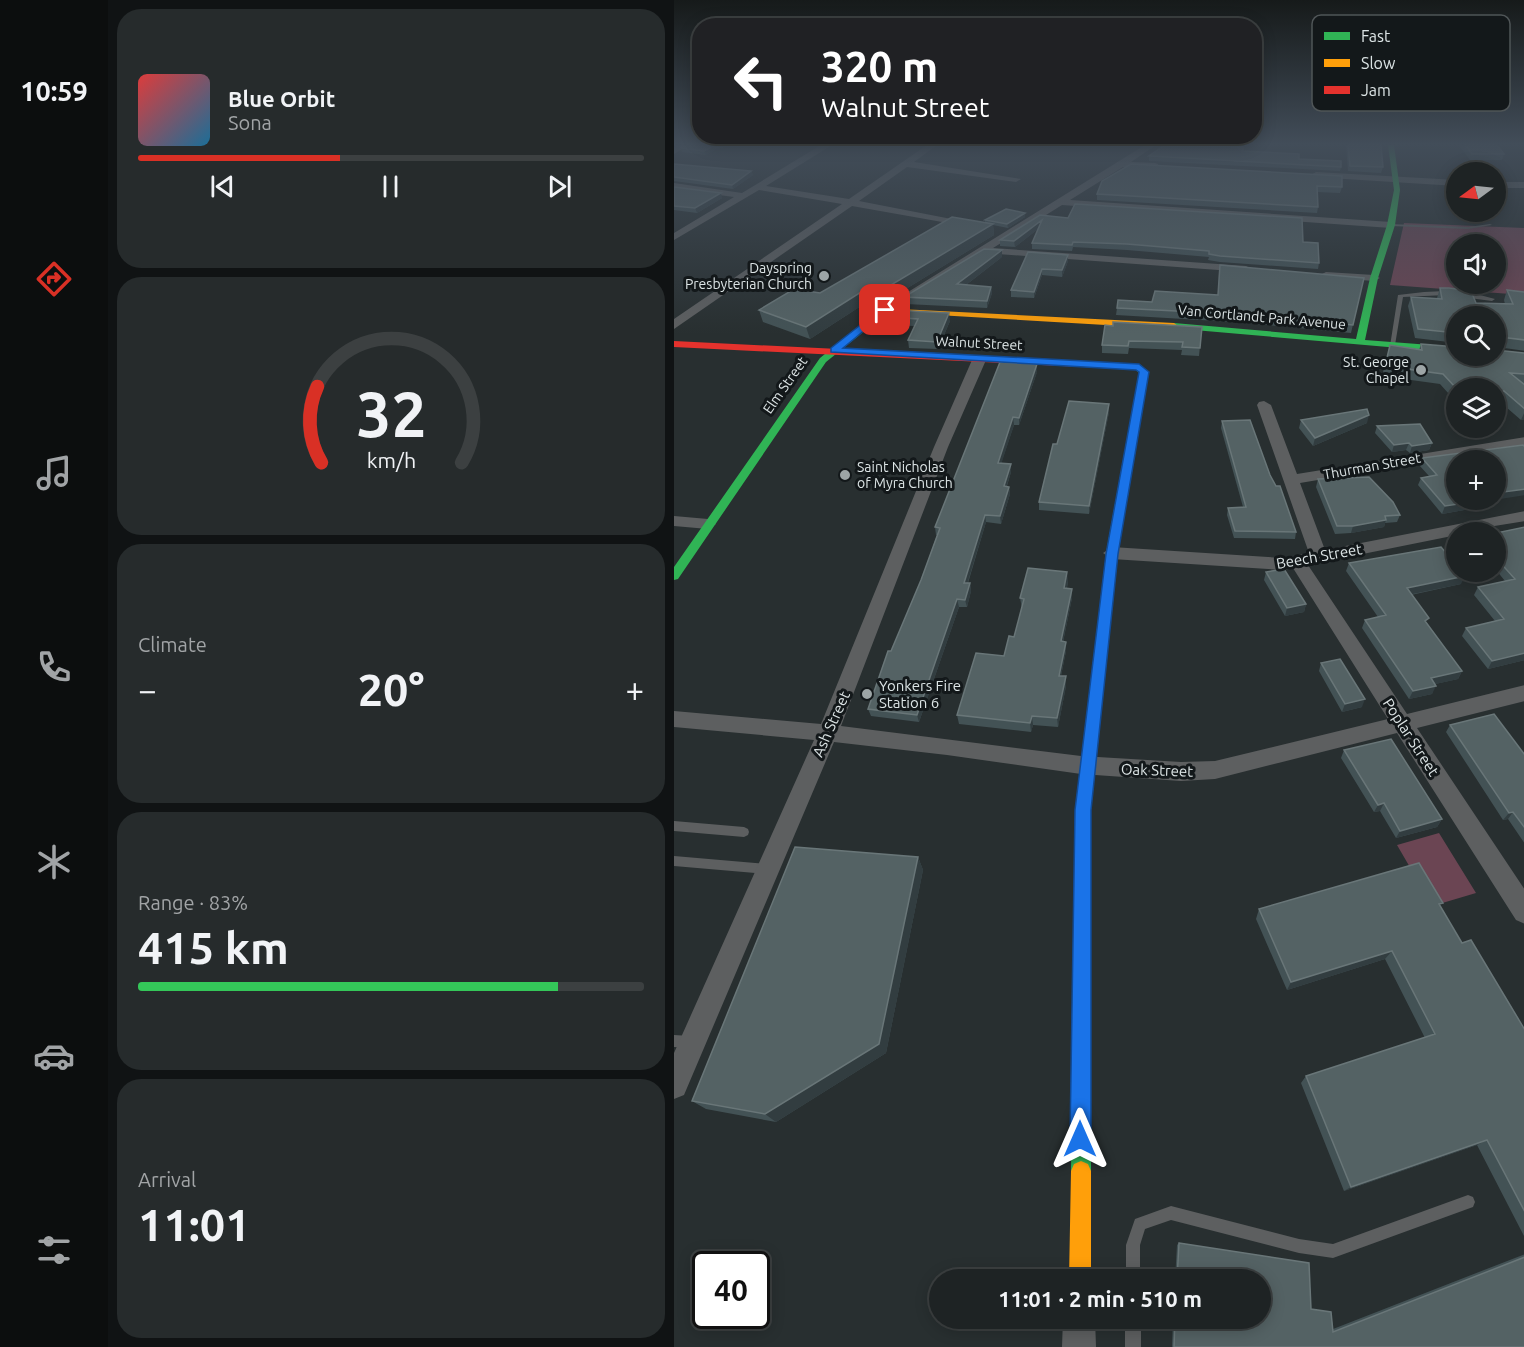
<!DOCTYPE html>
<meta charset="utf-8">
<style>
body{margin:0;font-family:Ubuntu,sans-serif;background:#262b2c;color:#f1f3f6;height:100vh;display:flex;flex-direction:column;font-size:22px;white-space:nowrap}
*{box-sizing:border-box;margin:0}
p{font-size:20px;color:#a1a4a6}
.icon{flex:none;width:33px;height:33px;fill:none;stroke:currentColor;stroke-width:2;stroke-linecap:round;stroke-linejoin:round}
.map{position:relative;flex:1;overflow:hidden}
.panel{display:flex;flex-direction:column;gap:9px;padding:9px;background:#101314;width:566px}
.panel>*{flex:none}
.hud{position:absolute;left:18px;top:18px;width:570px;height:126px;border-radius:24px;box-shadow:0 3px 15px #0003,0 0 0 2px #3c4041;background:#202124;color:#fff;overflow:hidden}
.needle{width:39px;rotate:255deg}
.controls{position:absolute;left:772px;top:162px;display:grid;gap:12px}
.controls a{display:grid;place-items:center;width:60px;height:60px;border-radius:50%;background:#1e2324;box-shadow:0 3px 15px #0003,0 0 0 2px #3c4041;font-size:30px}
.speed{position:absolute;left:18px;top:1251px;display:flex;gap:12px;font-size:30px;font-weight:700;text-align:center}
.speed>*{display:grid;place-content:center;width:78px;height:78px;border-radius:50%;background:#1e2324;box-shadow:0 3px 15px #0003,0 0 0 2px #3c4041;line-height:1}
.speed .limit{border:3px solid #111;border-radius:9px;background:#fff;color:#111}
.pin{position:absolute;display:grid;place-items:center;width:51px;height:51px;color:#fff;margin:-26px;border-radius:12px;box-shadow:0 3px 9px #0006}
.me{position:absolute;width:66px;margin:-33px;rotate:0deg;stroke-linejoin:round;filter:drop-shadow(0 0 4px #0008)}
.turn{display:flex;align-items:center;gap:21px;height:126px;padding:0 30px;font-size:27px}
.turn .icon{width:78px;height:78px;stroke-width:2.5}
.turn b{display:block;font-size:42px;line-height:51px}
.big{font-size:45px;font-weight:600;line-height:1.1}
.panel .widget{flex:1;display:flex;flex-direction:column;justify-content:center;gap:9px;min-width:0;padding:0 21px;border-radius:24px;background:#262b2c}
.panel .dial{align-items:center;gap:0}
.dial svg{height:156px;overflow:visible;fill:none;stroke:#3c4041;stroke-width:7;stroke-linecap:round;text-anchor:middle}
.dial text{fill:#f1f3f6;stroke:none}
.song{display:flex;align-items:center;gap:18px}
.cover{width:72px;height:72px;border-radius:9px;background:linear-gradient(135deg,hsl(0 70% 55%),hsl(200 70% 35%))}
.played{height:6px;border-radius:3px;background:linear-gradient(90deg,#d93025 40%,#3c4041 40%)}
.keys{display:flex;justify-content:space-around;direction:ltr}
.heat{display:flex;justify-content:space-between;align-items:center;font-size:33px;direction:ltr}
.charge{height:9px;border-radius:4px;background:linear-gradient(90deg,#34c759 83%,#3c4041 0)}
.trip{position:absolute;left:255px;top:1269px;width:342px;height:60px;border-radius:30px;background:#1e2324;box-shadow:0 3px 15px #0003,0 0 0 2px #3c4041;font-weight:600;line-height:60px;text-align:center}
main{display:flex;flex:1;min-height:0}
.dock{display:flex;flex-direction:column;width:108px;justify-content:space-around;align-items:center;background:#0c0e0e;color:#a1a4a6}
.dock .icon{width:42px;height:42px}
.dock .active{color:#d93025}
.dock b{font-size:27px;color:#f1f3f6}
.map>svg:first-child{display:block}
.green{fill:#6b4553;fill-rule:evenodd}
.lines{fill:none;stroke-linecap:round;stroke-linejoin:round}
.lane{fill:#5d5f60;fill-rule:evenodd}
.street{fill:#5d5f60;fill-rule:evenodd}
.fast{fill:#30b455;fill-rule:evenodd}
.slow{fill:#ff9f0a;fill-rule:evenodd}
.jam{fill:#e5322d;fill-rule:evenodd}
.wall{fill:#435255}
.shaded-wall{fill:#323d40}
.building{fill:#546264;stroke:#697678;stroke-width:1.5}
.route{fill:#1a73e8;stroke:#114b97;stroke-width:1.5}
.poi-dot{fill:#9da5a6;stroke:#13181a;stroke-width:2}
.labels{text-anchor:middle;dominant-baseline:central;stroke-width:6;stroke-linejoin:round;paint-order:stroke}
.far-poi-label{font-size:14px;fill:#dce4e5;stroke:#13181a;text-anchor:end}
.far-street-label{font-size:14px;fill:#dce4e5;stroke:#13181a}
.street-label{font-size:15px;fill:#dce4e5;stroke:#13181a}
.poi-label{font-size:15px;fill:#dce4e5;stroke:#13181a;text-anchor:start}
.key{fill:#13181a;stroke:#4f5557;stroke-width:1.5}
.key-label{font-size:16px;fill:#dce4e5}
</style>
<main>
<nav class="dock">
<b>10:59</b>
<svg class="icon active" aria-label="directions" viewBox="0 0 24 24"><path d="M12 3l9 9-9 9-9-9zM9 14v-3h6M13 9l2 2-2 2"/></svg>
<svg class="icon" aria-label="music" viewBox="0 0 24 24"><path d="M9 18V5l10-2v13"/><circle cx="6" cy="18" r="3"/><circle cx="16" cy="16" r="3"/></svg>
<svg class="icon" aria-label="phone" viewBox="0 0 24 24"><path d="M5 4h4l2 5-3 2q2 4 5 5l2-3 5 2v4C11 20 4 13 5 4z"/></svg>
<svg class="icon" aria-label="climate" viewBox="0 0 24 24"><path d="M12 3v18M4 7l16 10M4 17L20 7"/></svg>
<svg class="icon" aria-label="car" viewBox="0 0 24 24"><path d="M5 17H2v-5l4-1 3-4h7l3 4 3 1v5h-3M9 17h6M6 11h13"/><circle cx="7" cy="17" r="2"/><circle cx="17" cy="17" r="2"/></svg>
<svg class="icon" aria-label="filters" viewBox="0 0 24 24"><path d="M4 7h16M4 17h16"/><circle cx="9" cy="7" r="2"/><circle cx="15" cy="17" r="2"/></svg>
</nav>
<section class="panel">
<div class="widget">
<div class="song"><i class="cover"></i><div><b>Blue Orbit</b><p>Sona</p></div></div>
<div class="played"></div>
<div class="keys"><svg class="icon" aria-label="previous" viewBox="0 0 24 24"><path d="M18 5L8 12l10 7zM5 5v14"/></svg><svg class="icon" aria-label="pause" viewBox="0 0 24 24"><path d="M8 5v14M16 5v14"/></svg><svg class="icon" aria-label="next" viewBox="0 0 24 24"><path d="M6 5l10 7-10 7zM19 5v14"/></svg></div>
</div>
<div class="widget dial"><svg viewBox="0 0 100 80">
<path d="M14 69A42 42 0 1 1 86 69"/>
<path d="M14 69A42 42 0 0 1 12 30" stroke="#d93025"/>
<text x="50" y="56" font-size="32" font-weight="700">32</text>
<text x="50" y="72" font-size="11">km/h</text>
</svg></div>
<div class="widget"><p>Climate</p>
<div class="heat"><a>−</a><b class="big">20°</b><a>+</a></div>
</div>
<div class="widget"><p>Range · 83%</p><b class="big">415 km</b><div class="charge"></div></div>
<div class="widget"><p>Arrival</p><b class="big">11:01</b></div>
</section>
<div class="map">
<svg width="851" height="1347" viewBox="0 0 851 1347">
<rect width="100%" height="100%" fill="#282f30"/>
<path class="green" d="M730 223 850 228V295L716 285ZM783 244H822V284H783Z
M765 833 802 893 765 904 755 900 723 845Z"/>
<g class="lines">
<path class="lane" d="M715 224 794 227 816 224 818 225 794 229 717 226 715 225Z
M772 291 806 295 821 299 818 301 772 295 729 297 721 345 716 346 724 295 750 292Z
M0 821 70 827 74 829 75 832 74 835 70 837 0 831Z
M0 856 94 864 98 865 99 869 98 873 94 874 0 866Z
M0 1035 16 1036 20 1038 22 1042 20 1046 16 1048 0 1047Z
M794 1195 799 1197 801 1202 799 1207 659 1258 625 1253 497 1220 471 1229 466 1245V1280H452V1245L461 1219 497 1206 625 1239 659 1244Z
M451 1318H467V1347H451Z"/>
<path class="street" d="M4 145H15L0 154V147Z
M147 145H158L92 186 175 199 253 145H263L240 162 347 179 342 182 233 167 185 201 298 223 302 224V228L178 206 0 329V319L168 204 85 190 0 240V233L60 197 0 189V183L68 193Z
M471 145H482L457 162 481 163 484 164V168L449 167 396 200 717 222 722 225 717 228 388 205 319 248 572 266 578 269 572 272 310 253 215 313 205 310Z
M642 172 783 180V186L639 177 637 175Z
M822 182H851V188H822Z
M652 272 700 275 706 278 700 281 648 277 646 275Z
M305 356 312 360 274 447 167 726 407 756 507 762 541 761 714 719 619 568 608 570 438 559 429 553 438 547 608 558 635 553 583 405 585 402 590 401 597 405 623 474 851 437V445L626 483 651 550 851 511V521L783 532V535L634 565 733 714 851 685V701L743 728 851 890V924L842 920 723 733 541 779 507 781 407 774 273 755 160 742 10 1095 0 1099V1053L140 740 0 727V711L147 724 260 447 298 360Z
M0 516 34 519 42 524 34 529 0 526Z
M389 1318H421L422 1347H388Z"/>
<path class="fast" d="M714 145H720L726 190 721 225 704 278 691 340 783 347V353L497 328V324L500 323 682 339 696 278 713 225 720 190Z
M208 308 229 309 233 311 229 313H213L152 362 4 579 0 580V567L146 358Z
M408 361 464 364 475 372 444 553 438 609 432 613 426 609 432 553 465 373 462 370 405 366V362Z
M408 934 414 937 417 943V1171L414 1178 407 1181 400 1178 397 1171 399 943 402 937Z"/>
<path class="slow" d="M226 309 500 323 504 326 500 329 229 313H226Z
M407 1161 414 1164 417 1171V1280H395L397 1171 400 1164Z"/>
<path class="jam" d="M0 341 408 361 413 364 408 367 0 347Z
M432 605 438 609 417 810V943L414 949 408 952 402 949 399 943 401 810 426 609Z"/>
</g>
<path class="wall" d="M49 145 32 155 8 152 7 148Z
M672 145H707L709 167 707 173 674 171Z
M785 145H823L830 154 828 160H796Z
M569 151 625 159 667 167 666 171 475 161V156Z
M0 164 77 171 79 175 59 189 0 181Z
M457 164 668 187 666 193 643 192 644 207 643 213 423 200V194Z
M0 187 48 198 23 213 0 210Z
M351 213V217L334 228 319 225 320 235 209 303 190 304 136 339 89 322 85 310 146 293 311 223V220Z
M366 215 629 242 645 263 644 269 546 262 534 260 535 257 453 250 399 247 398 251 358 249V243L364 229 341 247 326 246V240Z
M354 252 394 261 388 277 368 275 360 298 337 297V290Z
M328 257 292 285 317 287 318 293 313 308 232 304 230 297Z
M545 272 690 278 677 333 561 322 442 315 443 308 478 302 544 295Z
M766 288 802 303 831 304 830 300 833 290 851 292V351L823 347 822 348V316H783V343L741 338 734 306 737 297 763 298Z
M214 317 276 321 264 349 235 348 234 340 240 326 215 325Z
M528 327 525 356 507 355 508 350 455 348 454 354 428 353V345Z
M747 344 851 353V384H849L851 385V419L847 420 825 401 783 388V403L766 384 708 376 716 345 745 350Z
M363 372 345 425H340L327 463 337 464V472L333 486 335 487 336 494 327 524 312 522 294 583H296L297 591 293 607H285L245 722 197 716 194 709 247 580 263 535H262L261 527Z
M435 404V412L415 514 365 510V502L383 444Z
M627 420 693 423 639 446 625 428Z
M548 421 596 475 622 532 621 539 560 538 553 515 554 508 569 507 547 428Z
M703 426 758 443 755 450 736 453 732 450 718 452 701 433Z
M748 458 820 500 818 505 768 514 744 485 747 478 755 476 745 465Z
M644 479 726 515 723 522 711 523 710 527 677 533 661 534 642 487Z
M851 527V660L814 669 788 636 792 628 821 621 800 595 804 587 831 581 822 570V533Z
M675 563 787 584 737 595 753 623 788 671 784 679 761 684 758 694 735 699 688 628 691 620 704 617 672 571Z
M592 572 632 604 630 612 611 616 590 580Z
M394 581 393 588 398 598 389 642H392V651L387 676H392V686L384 727 359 725 357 732 285 724 283 715 330 656 340 637 348 608 346 598Z
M647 663 688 707 668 712 645 671Z
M776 725 851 755V844L834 819 829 820 772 732Z
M670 750 768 819 763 827 722 838 706 811 700 812 667 758Z
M244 857 249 870 212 1053 102 1122 32 1109 18 1101Z
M766 907 788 943 851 1030V1238L803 1145 670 1191 627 1083 632 1076 751 1038 711 959 613 990 582 919 585 909Z
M505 1243 635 1263 637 1309 657 1312 659 1329 851 1254V1347H498L499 1318H586V1280H501L503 1245Z"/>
<path class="shaded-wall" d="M41 145H49L32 155 30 151Z
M77 171 79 175 59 189 58 185Z
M47 193 48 198 23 213 21 208Z
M351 213V217L334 228 333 224Z
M368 220V226L341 247 340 241Z
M319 224 320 235 209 303 207 291Z
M328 250V257L284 291 283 284Z
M394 255V261L388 277V270Z
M368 269V275L360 298V292Z
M317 287 318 293 313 308V301Z
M187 292 190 304 136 339 132 327Z
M275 313 276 321 264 349 263 342Z
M363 364V372L345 425V418Z
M830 391 825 401H822V392Z
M435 404V412L415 514V506Z
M851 411V419L847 420Z
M695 415 693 423 639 446 641 438Z
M339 417 340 425 325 471 324 463Z
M735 443 732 450 718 452 720 445Z
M758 443 755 450 736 453 738 446Z
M337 464V472L330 494V486Z
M335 487 336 494 327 524 326 516Z
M851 489V495L820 500 818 505 768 514 771 506 811 500H822V493Z
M311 515 312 522 291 591 290 583Z
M712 520 710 527 677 533 679 526Z
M393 572 394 581 391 597 390 588Z
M791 576 787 584 729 596 733 588Z
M296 583 297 591 293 607 291 600Z
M398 589V598L387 651V641Z
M283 599 285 607 245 722 243 715Z
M632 604 630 612 611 616 613 608Z
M392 642V651L385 685V676Z
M851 653V660L814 669 818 661Z
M788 671 784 679 753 686 757 678Z
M392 676V686L384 727 383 718Z
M762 686 758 694 735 699 739 691Z
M691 699 688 707 668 712 671 704Z
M358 716 359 725 357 732 356 723Z
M710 803 706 811 700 812 704 805Z
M839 812 834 819 829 820 835 813Z
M768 819 763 827 722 838 726 831Z
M244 857 249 870 212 1053 102 1122 91 1114Z
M718 951 711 959 613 990 617 982Z
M813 1140 803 1145 670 1191 677 1187Z"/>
<path class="building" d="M11 145H41L30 151 7 148Z
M491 145H539L569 147V151L625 154V159L667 161V167L475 156Z
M674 145H707L709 167 676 166Z
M791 145H823L830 154H798Z
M0 164 77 171 58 185 0 177Z
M457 164 668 176V187L643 186 644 207 423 194 428 181Z
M0 187 47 193 21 208 0 206Z
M401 204 628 218 629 242 644 243 645 263 546 256 535 254V251L453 244 399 242 398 245 358 243 368 220 340 241 326 240 366 215 394 218Z
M332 209 351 213 333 224 311 220Z
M278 217 319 224 207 291 187 292 132 327 85 310 120 289 146 293Z
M310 249 328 250 283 284 317 287 313 301 230 297Z
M354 252 394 255 388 270 368 269 360 292 337 290Z
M546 265 690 278 679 325 562 314 443 308 444 300 478 302 481 291 544 295Z
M766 288H775L797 291 802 303 839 304 833 290 851 292V340L826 337 824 344H822V316H783V333L744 329 737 297 768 299Z
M217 310 275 313 263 342 234 340 244 319 214 317Z
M439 322 528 327 526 348 508 347 509 342 455 341 454 346 428 345 431 325 439 326Z
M747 344 783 347V356H822V350L851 353V374L836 373 851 385V409L830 391 822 392V388H783V389L769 374 711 366 716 345 748 350Z
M326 362 363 364 345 418 339 417 324 463 337 464 330 486 335 487 326 516 311 515 290 583H296L291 600 283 599 243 715 194 709 214 651H217L247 580 266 528 261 527Z
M395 401 435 404 415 506 365 502 379 444H383Z
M693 409 695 415 641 438 627 420Z
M576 420 596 475 602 486H606L622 532 561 531 554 508 572 507 548 421Z
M746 424 758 443 738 446 735 443 720 445 703 426Z
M849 445 851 447V489L822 493V460H783V500H811L771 506 747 478 763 475 748 458Z
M695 477 719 502 726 515 711 516 712 520 679 526H663L644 479Z
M851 527V653L818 661 792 628 830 619 804 587 841 579 822 558V533Z
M767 547 783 566V572H787L791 576 733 588 755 618 751 621 788 671 757 678 762 686 739 691 691 620 712 615 675 563Z
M354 568 393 572 390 588 398 589 387 641 392 642 385 676H392L383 718 358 716 356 723 283 715 302 653 330 656 335 636 340 637 350 599 346 598Z
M610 569 632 604 613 608 592 572Z
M666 659 691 699 671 704 647 663Z
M820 714 851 755V828L839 812 835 813 776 725Z
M717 739 768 819 726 831 710 803 704 805 670 750Z
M121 847 244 857 205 1044 91 1114 18 1101Z
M745 863 769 903 765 904 788 943 797 940 851 1030V1212L813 1140 677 1187 632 1076 761 1034 718 951 617 982 585 909Z
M505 1243 635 1263 637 1309 657 1312 659 1332 851 1257V1347H500L501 1318H586V1280H503Z"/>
<linearGradient id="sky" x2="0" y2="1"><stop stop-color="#161a1a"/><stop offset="0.43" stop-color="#424d59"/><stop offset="1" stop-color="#424d59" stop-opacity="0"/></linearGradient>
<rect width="851" height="334" fill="url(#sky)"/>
<path class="route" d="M208 308 215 310 169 348 465 364 475 372 444 554 417 810V1139L414 1146 406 1149 399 1146 396 1139 401 810 432 554 465 372 462 370 157 352V348Z"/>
<g class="poi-dot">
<circle cx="150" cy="276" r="6"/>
<circle cx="747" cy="370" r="6"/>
<circle cx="171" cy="475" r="6"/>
<circle cx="193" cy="694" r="6"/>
</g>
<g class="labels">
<g class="far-poi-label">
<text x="138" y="268">Dayspring<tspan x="138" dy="16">Presbyterian Church</tspan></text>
<text x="735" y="362">St. George<tspan x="735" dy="16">Chapel</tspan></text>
<text x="183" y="467" text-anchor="start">Saint Nicholas<tspan x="183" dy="16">of Myra Church</tspan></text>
</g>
<g class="far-street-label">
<text transform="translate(588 317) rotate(5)">Van Cortlandt Park Avenue</text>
<text transform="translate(305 343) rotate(3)">Walnut Street</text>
<text transform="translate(111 385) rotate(-55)">Elm Street</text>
<text transform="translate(698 466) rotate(-10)">Thurman Street</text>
</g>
<g class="street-label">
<text transform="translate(645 556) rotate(-10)">Beech Street</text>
<text transform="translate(157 724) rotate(-66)">Ash Street</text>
<text transform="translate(737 737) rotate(57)">Poplar Street</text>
<text transform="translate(483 770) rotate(2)">Oak Street</text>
</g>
<g class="poi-label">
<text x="205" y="685">Yonkers Fire<tspan x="205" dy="17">Station 6</tspan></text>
</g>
</g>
<rect x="638" y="15" width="198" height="96" rx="9" class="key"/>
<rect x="650" y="32" width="26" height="8" fill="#30b455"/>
<rect x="650" y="59" width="26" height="8" fill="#ff9f0a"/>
<rect x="650" y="86" width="26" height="8" fill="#e5322d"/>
<g class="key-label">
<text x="687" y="42">Fast</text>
<text x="687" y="69">Slow</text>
<text x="687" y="96">Jam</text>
</g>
</svg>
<div class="controls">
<a><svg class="needle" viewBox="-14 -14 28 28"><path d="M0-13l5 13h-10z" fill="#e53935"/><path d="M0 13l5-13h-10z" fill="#a1a4a6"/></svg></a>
<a><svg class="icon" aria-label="sound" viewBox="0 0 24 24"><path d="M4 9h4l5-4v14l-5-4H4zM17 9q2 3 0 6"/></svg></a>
<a><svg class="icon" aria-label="search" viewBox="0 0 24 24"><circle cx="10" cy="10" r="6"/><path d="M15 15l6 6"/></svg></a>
<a><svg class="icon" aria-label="layers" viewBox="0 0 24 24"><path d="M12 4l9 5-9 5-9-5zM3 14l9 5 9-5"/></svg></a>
<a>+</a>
<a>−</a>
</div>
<div class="speed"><div class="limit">40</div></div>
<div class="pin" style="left:211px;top:310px;background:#d93025"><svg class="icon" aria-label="arrive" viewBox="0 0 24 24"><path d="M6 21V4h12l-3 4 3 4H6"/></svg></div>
<svg class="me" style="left:406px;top:1139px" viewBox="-20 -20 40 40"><path d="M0-17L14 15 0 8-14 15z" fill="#1a73e8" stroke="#fff" stroke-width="4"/></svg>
<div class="trip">11:01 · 2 min · 510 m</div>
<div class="hud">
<div class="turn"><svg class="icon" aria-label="left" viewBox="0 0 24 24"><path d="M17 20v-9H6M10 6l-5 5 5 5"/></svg><div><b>320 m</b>Walnut Street</div></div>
</div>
</div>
</main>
